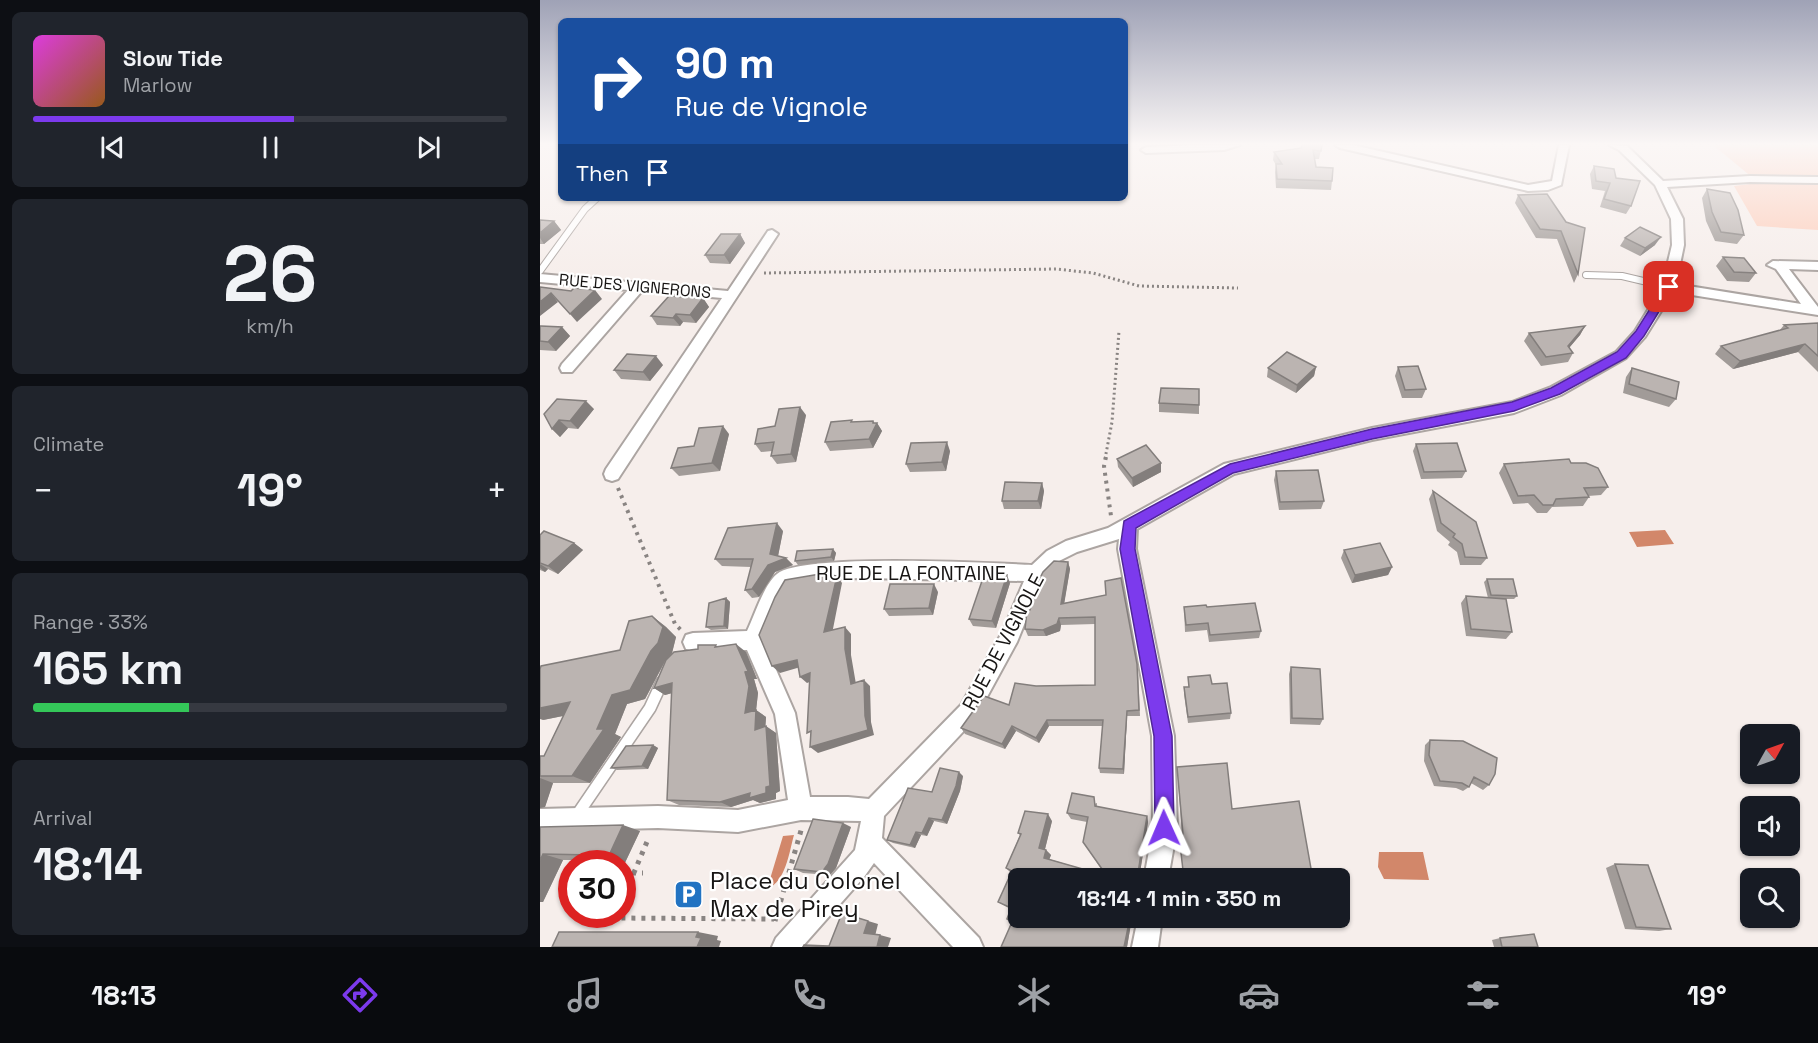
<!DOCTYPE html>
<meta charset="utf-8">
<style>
body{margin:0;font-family:"Space Grotesk",sans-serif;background:#20242c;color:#f1f3f6;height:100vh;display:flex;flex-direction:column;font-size:22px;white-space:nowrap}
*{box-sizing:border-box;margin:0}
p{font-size:20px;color:#9ea1a6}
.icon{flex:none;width:33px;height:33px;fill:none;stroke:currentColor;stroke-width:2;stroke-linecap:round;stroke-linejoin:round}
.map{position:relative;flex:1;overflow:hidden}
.sheet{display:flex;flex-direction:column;gap:12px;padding:12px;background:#0d0f14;width:540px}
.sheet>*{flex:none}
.guide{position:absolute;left:18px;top:18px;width:570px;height:183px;border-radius:9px;box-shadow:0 2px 4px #0004;background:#1a4fa0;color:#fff;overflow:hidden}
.needle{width:39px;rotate:50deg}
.tools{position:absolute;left:1200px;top:724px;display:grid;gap:12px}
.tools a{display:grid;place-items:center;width:60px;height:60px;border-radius:9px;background:#171b24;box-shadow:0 2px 4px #0004;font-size:30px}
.speed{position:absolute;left:18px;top:850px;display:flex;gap:12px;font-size:30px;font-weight:700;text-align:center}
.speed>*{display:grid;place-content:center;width:78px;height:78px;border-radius:50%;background:#171b24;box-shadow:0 2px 4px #0004;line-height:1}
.speed .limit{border:9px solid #d22;background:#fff;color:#111}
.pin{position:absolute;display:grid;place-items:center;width:51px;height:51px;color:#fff;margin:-26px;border-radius:12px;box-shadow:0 3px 9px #0006}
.me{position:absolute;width:66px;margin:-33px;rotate:359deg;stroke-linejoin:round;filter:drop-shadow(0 0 4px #0008)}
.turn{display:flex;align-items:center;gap:21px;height:126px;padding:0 18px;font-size:27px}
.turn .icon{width:78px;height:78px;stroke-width:2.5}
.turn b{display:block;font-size:42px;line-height:51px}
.then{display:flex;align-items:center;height:57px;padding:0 18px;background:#0003;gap:12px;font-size:22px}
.big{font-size:45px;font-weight:800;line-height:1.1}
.sheet .card{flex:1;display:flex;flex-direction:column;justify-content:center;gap:9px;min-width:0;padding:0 21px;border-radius:9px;background:#20242c}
.sheet .dial{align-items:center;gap:0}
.dial b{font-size:78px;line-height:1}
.song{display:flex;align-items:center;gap:18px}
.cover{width:72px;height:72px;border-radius:9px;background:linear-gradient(135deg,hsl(300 70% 55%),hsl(30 70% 35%))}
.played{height:6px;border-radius:3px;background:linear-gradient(90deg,#7c3aed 55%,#363941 55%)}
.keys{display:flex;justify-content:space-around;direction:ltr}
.heat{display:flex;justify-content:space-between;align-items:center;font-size:33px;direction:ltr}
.charge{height:9px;border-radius:4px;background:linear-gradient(90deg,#34c759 33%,#363941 0)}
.trip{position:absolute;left:468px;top:868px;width:342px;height:60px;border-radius:9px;background:#171b24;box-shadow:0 2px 4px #0004;font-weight:800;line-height:60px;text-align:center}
.tabs{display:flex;height:96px;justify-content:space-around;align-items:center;background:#090b0e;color:#9ea1a6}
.tabs .icon{width:42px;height:42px}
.tabs .current{color:#7c3aed}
.tabs b{font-size:27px;color:#f1f3f6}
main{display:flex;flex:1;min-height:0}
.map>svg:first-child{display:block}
.green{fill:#fdcebc}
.water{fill:#d2876a}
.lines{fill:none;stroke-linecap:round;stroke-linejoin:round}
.service-far2-casing{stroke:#aca5a2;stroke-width:8}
.service-far1-casing{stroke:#aca5a2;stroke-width:10}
.service-casing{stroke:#aca5a2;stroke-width:14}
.minor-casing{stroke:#aca5a2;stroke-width:4}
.path-far2{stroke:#898482;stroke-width:3;stroke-dasharray:2 3;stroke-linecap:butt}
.path-far1{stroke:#898482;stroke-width:4;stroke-dasharray:3 5;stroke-linecap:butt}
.path{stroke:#898482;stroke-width:5;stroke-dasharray:4 6;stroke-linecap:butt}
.service-far2{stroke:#fff;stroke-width:6}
.service-far1{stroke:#fff;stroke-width:8}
.service{stroke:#fff;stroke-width:11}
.minor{fill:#fff;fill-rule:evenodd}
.wall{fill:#a19b98}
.shaded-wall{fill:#837e7c}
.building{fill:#bbb4b1;stroke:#837e7c;stroke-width:1.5}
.route{fill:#7c3aed;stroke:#51269a;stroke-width:1.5}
.labels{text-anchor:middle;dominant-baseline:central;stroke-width:4.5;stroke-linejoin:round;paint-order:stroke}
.far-street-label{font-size:16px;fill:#171514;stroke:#fff}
.street-label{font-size:20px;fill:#171514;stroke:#fff}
.near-poi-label{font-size:24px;fill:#171514;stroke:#fff;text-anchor:start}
</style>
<main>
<section class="sheet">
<div class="card">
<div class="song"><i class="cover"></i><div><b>Slow Tide</b><p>Marlow</p></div></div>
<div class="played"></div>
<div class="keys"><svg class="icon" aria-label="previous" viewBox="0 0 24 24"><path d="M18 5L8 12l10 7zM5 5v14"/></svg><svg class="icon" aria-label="pause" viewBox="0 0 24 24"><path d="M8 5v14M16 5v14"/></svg><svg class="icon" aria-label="next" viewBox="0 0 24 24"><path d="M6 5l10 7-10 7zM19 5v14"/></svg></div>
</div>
<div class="card dial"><b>26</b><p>km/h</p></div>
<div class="card"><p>Climate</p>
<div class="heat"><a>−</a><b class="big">19°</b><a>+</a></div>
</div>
<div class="card"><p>Range · 33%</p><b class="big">165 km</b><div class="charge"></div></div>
<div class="card"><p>Arrival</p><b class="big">18:14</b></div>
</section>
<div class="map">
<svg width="1278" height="947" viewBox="0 0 1278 947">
<rect width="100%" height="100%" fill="#f6eeeb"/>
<path class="green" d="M1173 145H1278V230L1217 226 1194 186 1219 183Z"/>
<path class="water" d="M1125 530 1134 544 1097 547 1089 532Z
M254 835C249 852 246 882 227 889L243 836Z
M839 852H883L889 880 844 879 838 867Z"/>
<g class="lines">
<defs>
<path id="service-far2" d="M0 271 45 209 57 198
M1046 275 1082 276 1120 285"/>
<path id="service-far1" d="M1114 283 1129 287"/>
<path id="service" d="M37 815 110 708 122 682"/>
<path id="minor" d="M657 145H700L684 150 606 153 601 150 606 147Z
M795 145H813L988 185 1012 181 1019 145H1029L1021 185 1008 190 988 191 800 148Z
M1069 145 1087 146 1123 181 1210 176 1278 177V183L1210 182 1127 187 1143 219 1144 245 1136 284 1261 304 1236 269 1227 265 1233 261 1278 262V270L1249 269 1278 307V315L1133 292 1105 337 1086 358 1021 395 974 413 832 440 694 474 597 529 596 549 634 736 637 828 628 879H604L613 828 612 736 578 549 579 539 537 552 519 561 503 578 477 642 435 719 344 816 342 838 439 938 443 947H413L334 863 324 877 262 947H232L236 938 315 850 321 821 261 820 198 832 118 828 0 831V809L118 806 198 810 248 800 235 714 207 650 153 651 146 649 143 642 146 635 153 633 207 631C214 617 224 584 237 574 263 553 450 563 492 565L507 551 526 541 568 528 684 464 832 428 972 402 1011 387 1076 352 1095 331 1122 287 1132 245 1131 219 1115 185 1079 150ZM322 578 484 581 463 631 421 705 329 799 308 797H270L255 713 223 640 239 604 250 585 286 579Z
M232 230 238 234 78 479 72 481 66 479 64 474 66 469 182 298 102 291 32 372H22L20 368 22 364 88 290 0 282V274L188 291 228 231Z
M598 918H622L618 947H592Z"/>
</defs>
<use href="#service-far2" class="service-far2-casing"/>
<use href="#service-far1" class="service-far1-casing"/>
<use href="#service" class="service-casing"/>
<use href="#minor" class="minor-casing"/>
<path class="path-far2" d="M224 273 516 269 553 273 599 286 698 288
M565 459 572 422 579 331"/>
<path class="path-far1" d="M566 457 564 466 571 516
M78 488 135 624 142 631"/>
<path class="path" d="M82 873H103
M82 901 109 837
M77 915 75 918 234 919
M44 920 75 918
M235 921 262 827"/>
<use href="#service-far2" class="service-far2"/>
<use href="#service-far1" class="service-far1"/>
<use href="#service" class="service"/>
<use href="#minor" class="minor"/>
</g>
<path class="wall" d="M782 145 779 159H774L776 167 792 181 791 190 736 188 735 172 736 165 733 160 734 152Z
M1054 166 1076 178 1091 206 1086 214 1060 207 1065 191 1052 189 1050 174Z
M1167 189 1204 235 1197 244 1175 241 1166 221 1162 198Z
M1007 194 1038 274 1034 283 1017 239 996 238 975 203 978 195Z
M0 220 14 221 21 230 4 244H0Z
M200 234 205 243 190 264 170 263 165 255Z
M1085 238 1115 245 1100 256 1080 246Z
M1183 257 1216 273 1209 282 1187 281 1176 266Z
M163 298 169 307 156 323 143 322 140 326 117 325 111 316Z
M1278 323V372L1258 352 1193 369 1175 354 1181 346 1239 331 1244 325Z
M0 326 22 327 30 336 16 351 0 350Z
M1045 326 1040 335 1029 348 1033 353 1028 362 1001 366 984 341 989 333Z
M123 365 110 381 81 379 74 370Z
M776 367 774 376 756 393 727 377 728 368Z
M858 367 886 389 882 398H862L855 376Z
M1092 368 1136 399 1129 407 1083 393 1086 377Z
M659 389V414L619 412V403Z
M54 409 38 429 28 428 20 437 12 429 4 414Z
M266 415 256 462 237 464 231 456 232 451 221 452 215 444 235 426Z
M333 421 334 423H337L342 431 333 448 290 451 285 442 313 422Z
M189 434 180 471 139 476 131 468 154 446Z
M876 444 926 471 922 478 881 479 873 451Z
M410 451 406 471 370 472 366 464Z
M577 459 621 472 593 487 578 467Z
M1031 463 1068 487 1061 495 1048 496 1049 497 1043 506 1012 507 1007 513H997L988 503 973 504 959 473 964 464Z
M736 471 784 501 781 509 739 510 734 480Z
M502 483 504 491 501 509H464L462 501Z
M893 491 947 558 941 565H920L917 552 908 545 910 542 897 531 889 499Z
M243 531 238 556 246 558 253 565 235 572 219 597 212 598 205 590 211 567 182 566 175 559Z
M0 535 34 543 43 550 18 574 8 569 5 572 0 570Z
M293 549 296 553 294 561 258 565 255 561Z
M804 550 852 567 848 575 812 583 801 558Z
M528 562 530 569 524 603 566 595 598 670 600 716H587L584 774 560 773 559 768 563 726H509L499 743 476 731 465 749 425 734 421 728 469 705 496 686 555 685V624L521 625 520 631 506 636H488L485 629Z
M947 579 977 596 974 599H966L972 632 966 639 926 636 921 603 926 596 948 598 944 582Z
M470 583 456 628 433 626 429 619Z
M398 592 393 615 349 616 344 609Z
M186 598 190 602 188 629 171 630 166 627Z
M644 607H667L721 631 719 638 669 642 667 630 645 632Z
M112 616 126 627 136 637 132 653 178 647 206 652 217 679H214L218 693 216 710 226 717 225 726 236 733 240 791 236 793V799L220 803 213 800 191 807 139 805 127 800 132 693 125 695 114 688 126 660 105 699 87 704 75 734 81 737 50 783H13L5 807 0 808V756H4L23 716 3 720 80 650Z
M751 667 783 719 780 725 750 724 749 674Z
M648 677 672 684 691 713 690 719 648 723 644 694V687H649Z
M890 740 949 785 943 790 931 783 929 787 923 791 916 788 894 786 884 761 885 745Z
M113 745 118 748 108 769 77 770 71 768Z
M637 767 692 809 772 874 768 878 759 879H644L639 840V835H642Z
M423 776 420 791 407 824 394 821 387 836 381 835 375 848 353 843 347 840 392 792Z
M557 803V807L607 816 608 822 599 879H478V918H592L587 947H461L472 922 471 909 458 902 471 873 466 868 480 835 478 833 512 821 505 849 511 855 509 859 566 876 543 842 547 822 531 819 527 813Z
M0 827 100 831 82 869V864L50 860H23L3 902H0Z
M311 827 296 868 290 875 263 873 254 869Z
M1075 864 1131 929 1119 931 1085 929 1066 868Z
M960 938 998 947H954L952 940Z"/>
<path class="shaded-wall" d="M14 221 21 230 4 244 0 238V233Z
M200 234 205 243 190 264 184 255Z
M1121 237 1115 245 1100 256 1105 248Z
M55 290 62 299 37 322 30 314Z
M11 293 18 302 0 316V302Z
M163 298 169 307 156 323 150 315Z
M136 314 143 322 140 326 133 318Z
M1045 326 1040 335 1023 355 1028 346Z
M22 327 30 336 16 351 8 342Z
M1265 344 1258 352 1193 369 1200 361Z
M116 356 123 365 110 381 103 372Z
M776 367 774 376 756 393 757 385Z
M46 401 54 409 38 429 30 421Z
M260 407 266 415 256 462 251 454Z
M19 420 28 428 20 437 12 429Z
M333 421 336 426 337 423 342 431 333 448 329 439Z
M183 426 189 434 180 471 172 463Z
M407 442 410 451 406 471 402 462Z
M621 463V472L593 487 592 478Z
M502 483 504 491 501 509 498 501Z
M237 523 243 531 237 561 246 558 253 565 235 572 219 597 212 589 230 554Z
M34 543 43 550 18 574 8 566Z
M293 549 296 553 294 561 291 557Z
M528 562 530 569 523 611 521 604Z
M0 564 8 569 5 572 0 568Z
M852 567 848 575 812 583 815 575Z
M467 575 470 583 456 628 452 621Z
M297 576 302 583 291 639 284 632Z
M394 584 398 592 393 615 389 608Z
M186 598 190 602 188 629 184 626Z
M112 616 126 627 136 637 132 653 125 661 105 699 87 704 75 734 81 737 50 783 32 776 57 729 72 695Z
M519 618 521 625 520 631 506 636 503 630Z
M305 627 311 634V655L317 690 311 684 305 649Z
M196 644 206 652 217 679H214L218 693 215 720 205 713Z
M257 660 264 666 240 673 232 666Z
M270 673 277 679 267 683 260 677Z
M324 680 330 686 331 722 334 735 278 753 270 747 325 716Z
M132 683 143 690 125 695 114 688Z
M30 702 47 711 3 720 0 719V708Z
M216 710 226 717 225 736 215 730Z
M587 711V716L584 774 583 769Z
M507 720 509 726 499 743 496 738Z
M226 726 236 733 240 791 236 793V799L220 803 213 800 191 807 180 802Z
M472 726 476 731 465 749 462 744Z
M113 745 118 748 108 769 102 766Z
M419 772 423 776 420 791 407 824 402 820Z
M0 778 13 783 5 807 0 808Z
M508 814 512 821 504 853 499 848Z
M607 816 608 822 599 879H597Z
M389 818 394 821 387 836 382 833Z
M303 823 311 827 296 868 290 875 282 872Z
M83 825 100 831 82 869V864H65Z
M376 832 381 835 375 848 370 845Z
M506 850 511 855 508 863 504 858Z
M3 854 23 860 3 902H0V861Z
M302 913 338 924 335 936 324 933Z
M590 918H592L587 947H584Z
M158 932 178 936 177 940 181 941 179 947H157L156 937Z
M340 935 351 938 348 947H337Z"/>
<path class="building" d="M762 145H782L781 151 773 150 776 167 793 168 792 181 737 179 736 164H742L734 152 761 148Z
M1054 166 1074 169 1076 178 1100 181 1091 206 1064 199 1070 183 1056 181Z
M1167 189 1190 193 1198 210 1204 235 1181 232 1172 212Z
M1007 194 1026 222 1045 228 1038 274 1021 231 1000 229 978 195Z
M0 220 14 221 0 233Z
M1100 227 1121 237 1105 248 1085 238Z
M181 234H200L184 255H165Z
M1183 257 1204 258 1216 273 1194 272Z
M0 287 31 291 34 288 55 290 30 314 11 293 0 302Z
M129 296 163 298 150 315 136 314 133 318 111 316Z
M1278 323V356L1265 344 1200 361 1181 346 1248 328 1244 325Z
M0 326H1L22 327 8 342 0 341Z
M1045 326 1028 346 1033 353 1006 357 989 333Z
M747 352 776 367 757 385 728 368Z
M87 354 116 356 103 372 74 370Z
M878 366 886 389 865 390 858 367Z
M1092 368 1139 382 1136 399 1089 384Z
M621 388 659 389V405L619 403Z
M17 399 46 401 30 421 19 420 12 429 4 414Z
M260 407 251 454 231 456 234 442 215 444 218 429 235 426 239 409Z
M312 420 311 422 333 421V423H337L329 439 285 442 291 422Z
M183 426 172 463 131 468 138 448 154 446 159 428Z
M407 442 402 462 366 464 371 443Z
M917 443 926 471 884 472 876 444Z
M606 445 621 463 592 478 577 459Z
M1029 459 1031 463H1046L1058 468 1068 487 1044 488 1049 497 1016 499 1013 505H1003L994 495 978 496 964 464Z
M778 470 784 501 740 502 736 471Z
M465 482 502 483 498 501H462Z
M893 491 936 522 947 558 925 557 922 544 913 537 915 534 901 523Z
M237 523 230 554 246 558 228 565 212 589 205 590 213 559H175L188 528Z
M4 531 34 543 8 566 0 563V535Z
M840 543 852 567 815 575 804 550Z
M293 549 291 557 255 561 257 551Z
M514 561 528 562 521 604 566 595 565 581 581 578 597 664 599 710 587 711 583 769 559 768 563 720H507L496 738 472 726 462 744 421 728 444 696 469 705 475 683 496 686 555 685V617L519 618 517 624 503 630 485 629 487 611 490 610 499 580 503 572Z
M280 574 297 576 284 632 305 627V649L311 684 324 680 325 716 328 730 270 747 271 731 267 733 270 673 260 677 257 660 232 666 219 635 235 597 245 580Z
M444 575H467L452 621 429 619Z
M947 579H973L977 596 951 595Z
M350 584H394L389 608 344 609Z
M926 596 966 599 972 632 931 629Z
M186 598 184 626 166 627 169 603Z
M715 603 721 631 670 635 668 623 646 625 644 607 666 605 667 607Z
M112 616 123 627 118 643 111 651 90 690 72 695 57 729H64L32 776H0V756H4L30 702 0 708V669L1 666 80 650 89 621Z
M196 644 208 671 205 672 209 686 205 713 216 710 215 730 226 726 230 786 226 787V793L209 798 210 793 180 802 127 800 132 683 114 688 126 660 134 652 158 649V645H176L175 647Z
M751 667 780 669 783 719 752 718Z
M670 675 672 684 687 683 691 713 648 717 644 687H649L648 677Z
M890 740 923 741 957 758 955 774 949 785 934 777 929 787 922 783 900 781 889 755Z
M113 745 102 766 71 768 86 746Z
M687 763 692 809 759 801 772 874 734 879H644L639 835 643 834 637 767Z
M400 768 419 772 416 786 402 820 389 818 382 833 376 832 370 845 347 840 368 788 392 792Z
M532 793 554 797 555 806 607 816 597 879H478V918H590L584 947H461L472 922 467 919 471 908 458 902 472 871 466 868 481 834 478 833 485 811 508 814 499 848 506 850 504 858 567 876 543 842 548 817 527 813Z
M273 819 303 823 288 864 282 872 254 869Z
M83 825 65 864H48L52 855 3 854 0 861V827Z
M1075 864 1108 865 1131 929 1096 927Z
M302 913 328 921 324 933 340 935 337 947H263L264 945 289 946Z
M19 932H158L156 937 161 938 157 947H12Z
M994 934 998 947H962L960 938Z"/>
<linearGradient id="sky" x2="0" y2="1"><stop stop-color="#9fa2b6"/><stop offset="0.52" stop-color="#fbf7f6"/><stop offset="1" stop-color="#fbf7f6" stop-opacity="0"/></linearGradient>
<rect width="1278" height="277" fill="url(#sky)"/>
<path class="route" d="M1129 284 1134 287 1104 336 1086 358 1020 394 974 411 832 439 693 473 596 528 595 549 632 736 634 828 631 835 624 838 618 835 615 828 614 736 580 549 584 521 690 464 832 429 972 402 1011 388 1077 352 1096 331 1125 285Z"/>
<defs>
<symbol id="parking-square" viewBox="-11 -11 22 22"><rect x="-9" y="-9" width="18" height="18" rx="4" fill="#2273c2" stroke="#fff"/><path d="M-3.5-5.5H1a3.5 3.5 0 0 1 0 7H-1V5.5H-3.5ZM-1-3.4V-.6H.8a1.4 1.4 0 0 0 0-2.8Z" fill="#fff"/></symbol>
</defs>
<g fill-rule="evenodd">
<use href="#parking-square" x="132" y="878" width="33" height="33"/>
</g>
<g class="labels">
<g class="far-street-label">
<text transform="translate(95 286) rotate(5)">RUE DES VIGNERONS</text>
</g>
<g class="street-label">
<text x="371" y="573">RUE DE LA FONTAINE</text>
<text transform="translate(463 642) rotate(-62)">RUE DE VIGNOLE</text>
</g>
<g class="near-poi-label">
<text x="170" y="880">Place du Colonel<tspan x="170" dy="28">Max de Pirey</tspan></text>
</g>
</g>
</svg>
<div class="tools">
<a><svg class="needle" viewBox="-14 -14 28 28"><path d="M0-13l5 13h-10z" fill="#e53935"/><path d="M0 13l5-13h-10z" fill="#9ea1a6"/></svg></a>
<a><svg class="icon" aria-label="sound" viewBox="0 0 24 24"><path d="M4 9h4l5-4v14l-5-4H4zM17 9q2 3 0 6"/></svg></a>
<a><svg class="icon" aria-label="search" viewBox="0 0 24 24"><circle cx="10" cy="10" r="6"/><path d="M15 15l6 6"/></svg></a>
</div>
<div class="speed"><div class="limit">30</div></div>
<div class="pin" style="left:1129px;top:287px;background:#d93025"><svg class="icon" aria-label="arrive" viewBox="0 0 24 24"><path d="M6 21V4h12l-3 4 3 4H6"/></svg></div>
<svg class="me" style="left:624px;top:828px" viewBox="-20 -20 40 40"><path d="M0-17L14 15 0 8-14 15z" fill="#7c3aed" stroke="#fff" stroke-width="4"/></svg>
<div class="trip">18:14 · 1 min · 350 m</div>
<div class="guide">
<div class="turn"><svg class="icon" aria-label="right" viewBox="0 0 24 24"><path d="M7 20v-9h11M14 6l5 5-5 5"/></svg><div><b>90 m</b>Rue de Vignole</div></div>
<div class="then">Then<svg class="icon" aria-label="arrive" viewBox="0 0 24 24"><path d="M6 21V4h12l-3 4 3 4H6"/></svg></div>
</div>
</div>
</main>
<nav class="tabs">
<b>18:13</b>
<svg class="icon current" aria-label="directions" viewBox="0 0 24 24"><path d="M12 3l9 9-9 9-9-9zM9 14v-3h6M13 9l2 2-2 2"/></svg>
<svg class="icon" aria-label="music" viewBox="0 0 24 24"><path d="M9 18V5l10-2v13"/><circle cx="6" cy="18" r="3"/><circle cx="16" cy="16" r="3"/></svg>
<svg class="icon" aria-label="phone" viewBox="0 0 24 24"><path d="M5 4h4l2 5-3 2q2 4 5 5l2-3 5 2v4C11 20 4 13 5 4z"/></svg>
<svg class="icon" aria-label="climate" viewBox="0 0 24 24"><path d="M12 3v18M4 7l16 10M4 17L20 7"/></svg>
<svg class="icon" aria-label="car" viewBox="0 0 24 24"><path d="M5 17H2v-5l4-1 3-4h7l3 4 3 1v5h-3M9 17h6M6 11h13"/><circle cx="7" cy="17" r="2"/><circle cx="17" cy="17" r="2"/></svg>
<svg class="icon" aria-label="filters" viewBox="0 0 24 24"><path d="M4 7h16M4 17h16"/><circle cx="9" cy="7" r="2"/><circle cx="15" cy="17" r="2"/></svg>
<b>19°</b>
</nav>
